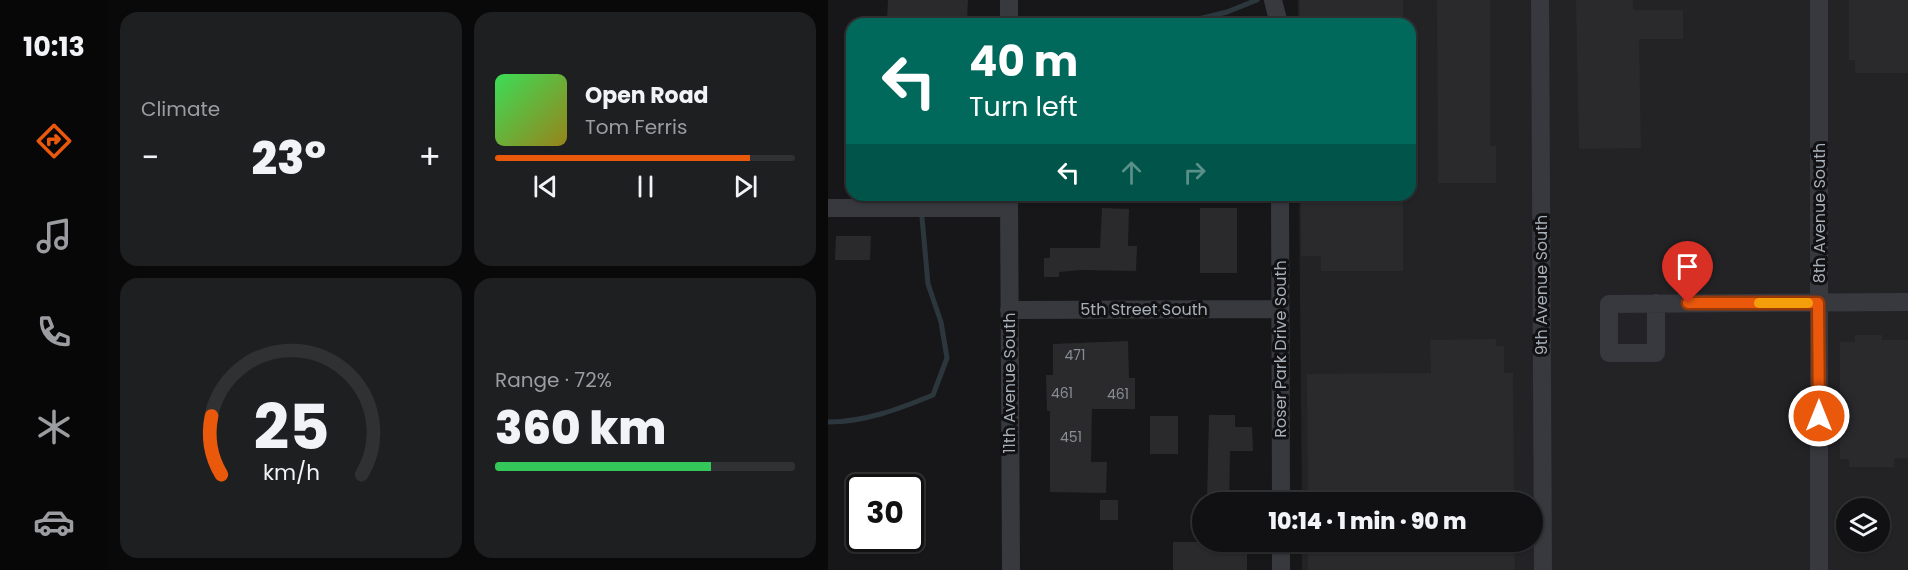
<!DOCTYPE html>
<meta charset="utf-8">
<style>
body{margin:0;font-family:Poppins,sans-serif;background:#1e1f21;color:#f1f3f6;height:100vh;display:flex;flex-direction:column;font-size:22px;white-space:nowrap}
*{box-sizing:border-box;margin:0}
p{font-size:20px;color:#9c9da0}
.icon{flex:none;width:33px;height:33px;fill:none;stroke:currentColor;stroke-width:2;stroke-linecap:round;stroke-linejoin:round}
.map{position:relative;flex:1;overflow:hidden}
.sheet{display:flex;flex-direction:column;gap:12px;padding:12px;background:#09090a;width:720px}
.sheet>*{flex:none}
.hud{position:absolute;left:18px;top:18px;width:570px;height:183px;border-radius:18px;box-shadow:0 2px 4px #0004,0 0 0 2px #303133;background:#00695c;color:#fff;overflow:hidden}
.fabs{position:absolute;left:1008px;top:498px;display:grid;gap:12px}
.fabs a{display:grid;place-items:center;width:54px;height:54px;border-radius:50%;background:#111113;box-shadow:0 2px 4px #0004,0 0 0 2px #303133;font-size:30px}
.speed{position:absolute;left:18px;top:474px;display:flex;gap:12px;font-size:30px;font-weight:700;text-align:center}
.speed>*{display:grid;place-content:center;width:78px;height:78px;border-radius:50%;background:#111113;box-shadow:0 2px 4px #0004,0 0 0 2px #303133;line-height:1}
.speed .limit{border:3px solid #111;border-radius:9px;background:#fff;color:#111}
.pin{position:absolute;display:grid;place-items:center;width:51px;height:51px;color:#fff;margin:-62px -26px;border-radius:50% 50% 50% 0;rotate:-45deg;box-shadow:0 0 6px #0007}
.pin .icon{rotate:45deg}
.me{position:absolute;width:66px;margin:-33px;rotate:0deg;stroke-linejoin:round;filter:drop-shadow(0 0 4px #0008)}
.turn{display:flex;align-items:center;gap:21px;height:126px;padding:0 24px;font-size:27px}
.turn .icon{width:78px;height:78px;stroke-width:2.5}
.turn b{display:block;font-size:42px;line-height:51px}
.lanes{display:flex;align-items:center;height:57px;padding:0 24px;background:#0003;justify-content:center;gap:30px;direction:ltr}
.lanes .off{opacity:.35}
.big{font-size:45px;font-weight:800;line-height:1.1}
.sheet .tile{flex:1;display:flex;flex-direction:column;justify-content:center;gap:9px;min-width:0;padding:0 21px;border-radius:18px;background:#1e1f21}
.sheet .dial{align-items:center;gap:0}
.dial svg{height:156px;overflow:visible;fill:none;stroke:#303133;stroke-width:7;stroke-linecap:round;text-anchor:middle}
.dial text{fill:#f1f3f6;stroke:none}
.song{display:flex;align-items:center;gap:18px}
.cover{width:72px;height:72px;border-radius:9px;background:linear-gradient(135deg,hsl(130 70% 55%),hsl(50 70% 35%))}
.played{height:6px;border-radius:3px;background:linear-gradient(90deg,#ea580c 85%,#303133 85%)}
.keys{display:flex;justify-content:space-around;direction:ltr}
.heat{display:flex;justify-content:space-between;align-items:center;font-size:33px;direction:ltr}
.charge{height:9px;border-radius:4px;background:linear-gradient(90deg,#34c759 72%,#303133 0)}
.sheet .tiles{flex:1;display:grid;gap:12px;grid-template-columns:repeat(2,1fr)}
.trip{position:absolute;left:364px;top:492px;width:351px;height:60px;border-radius:30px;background:#111113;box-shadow:0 2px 4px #0004,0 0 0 2px #303133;font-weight:800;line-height:60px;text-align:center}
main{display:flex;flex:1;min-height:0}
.tab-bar{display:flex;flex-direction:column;width:108px;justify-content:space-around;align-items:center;background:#070708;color:#9c9da0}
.tab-bar .icon{width:42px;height:42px}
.tab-bar .selected{color:#ea580c}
.tab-bar b{font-size:27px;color:#f1f3f6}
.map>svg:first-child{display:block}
.built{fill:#232326;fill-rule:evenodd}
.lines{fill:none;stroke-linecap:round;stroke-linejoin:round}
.stream{stroke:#2c373d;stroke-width:5}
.building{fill:#2a2a2d}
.street{stroke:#37393e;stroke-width:18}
.route-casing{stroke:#983908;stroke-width:15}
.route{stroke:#ea580c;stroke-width:10}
.slow{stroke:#f59e0b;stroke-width:10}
.labels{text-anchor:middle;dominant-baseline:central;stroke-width:6;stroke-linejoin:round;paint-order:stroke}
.number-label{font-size:14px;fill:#888d95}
.street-label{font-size:16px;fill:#a8afb9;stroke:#121214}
</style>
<main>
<nav class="tab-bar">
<b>10:13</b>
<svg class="icon selected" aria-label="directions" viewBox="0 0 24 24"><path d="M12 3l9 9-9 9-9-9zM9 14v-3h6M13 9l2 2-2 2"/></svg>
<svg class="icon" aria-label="music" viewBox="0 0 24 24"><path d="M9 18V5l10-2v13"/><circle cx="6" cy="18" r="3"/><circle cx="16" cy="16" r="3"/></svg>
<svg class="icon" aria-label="phone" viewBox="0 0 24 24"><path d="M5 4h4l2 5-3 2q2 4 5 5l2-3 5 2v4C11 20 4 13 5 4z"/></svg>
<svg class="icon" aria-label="climate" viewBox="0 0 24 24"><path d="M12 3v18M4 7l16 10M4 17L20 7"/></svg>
<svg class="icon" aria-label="car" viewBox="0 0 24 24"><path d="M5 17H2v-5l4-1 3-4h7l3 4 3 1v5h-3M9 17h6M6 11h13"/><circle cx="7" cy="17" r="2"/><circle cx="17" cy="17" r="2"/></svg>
</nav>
<section class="sheet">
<div class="tiles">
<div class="tile"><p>Climate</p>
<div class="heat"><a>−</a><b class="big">23°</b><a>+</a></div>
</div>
<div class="tile">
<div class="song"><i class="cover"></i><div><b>Open Road</b><p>Tom Ferris</p></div></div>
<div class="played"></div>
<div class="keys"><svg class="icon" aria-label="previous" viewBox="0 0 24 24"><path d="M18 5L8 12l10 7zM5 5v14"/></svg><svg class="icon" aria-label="pause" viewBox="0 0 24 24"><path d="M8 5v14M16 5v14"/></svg><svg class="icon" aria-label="next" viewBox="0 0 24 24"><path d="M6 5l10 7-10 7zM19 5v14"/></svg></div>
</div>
<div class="tile dial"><svg viewBox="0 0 100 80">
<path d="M14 69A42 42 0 1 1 86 69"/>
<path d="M14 69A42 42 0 0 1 9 39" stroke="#ea580c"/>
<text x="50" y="56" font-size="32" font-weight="700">25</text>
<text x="50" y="72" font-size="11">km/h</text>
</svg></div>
<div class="tile"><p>Range · 72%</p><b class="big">360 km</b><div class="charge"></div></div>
</div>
</section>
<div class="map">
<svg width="1080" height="570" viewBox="0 0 1080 570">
<rect width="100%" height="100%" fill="#171719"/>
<path class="built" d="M470 0H1080V570H474V542H705V502H474L471 195H582V24H470ZM1018 508H1052V542H1018Z"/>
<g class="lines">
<path class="stream" d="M350 24 399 12 429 0
M0 422C37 422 71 409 105 395L119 358 113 322 100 284 92 195"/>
</g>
<path class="building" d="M60 0H140L139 22 59 21Z
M472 0H575V24H472Z
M609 0H662V146H668V183H610Z
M748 0H805V10H855V39H811L813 148 751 149Z
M1021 0H1080V73H1027V60H1021Z
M473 195H575V271H493V256H473Z
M274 208 301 209 300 246H309L308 271 253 270 231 272V277H216V258H222V248H272Z
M372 208H409V273H372Z
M8 236H43L42 260H7Z
M1027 335H1054V340H1080V458H1066V467H1021V459H1012V342H1027Z
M668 339V346H676V373H685L686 502H480L479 374 603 373 602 340Z
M300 341 301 378H307V409H264L263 462H279L278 493 222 492V411H219L218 375H225V344Z
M381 415H407V427H424L425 451H402L401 502H379Z
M322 416H350V454H322Z
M272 500H290V520H272Z
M345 542H419V570H345Z
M480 542H686L687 570H480Z"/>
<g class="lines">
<path class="street" d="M445 0 451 24
M712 0 715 570
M991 0V570
M181 24V0
M181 195 183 570
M452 195 453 502
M0 208H181
M828 303V353H781V304L1080 302
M181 310 452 309
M453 542V570"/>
</g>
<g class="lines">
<defs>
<path id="route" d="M860 303H990L991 416"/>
</defs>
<use href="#route" class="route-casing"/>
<use href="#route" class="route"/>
<path class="slow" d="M931 303H980"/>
</g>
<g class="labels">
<g class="number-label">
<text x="247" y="355">471</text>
<text x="234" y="393">461</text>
<text x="290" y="394">461</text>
<text x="243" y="437">451</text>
</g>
<g class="street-label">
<text transform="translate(991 213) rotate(-90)">8th Avenue South</text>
<text transform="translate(713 285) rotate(-90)">9th Avenue South</text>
<text x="316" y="309">5th Street South</text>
<text transform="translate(452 349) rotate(-90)">Roser Park Drive South</text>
<text transform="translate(181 383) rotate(-90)">11th Avenue South</text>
</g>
</g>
</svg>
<div class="fabs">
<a><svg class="icon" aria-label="layers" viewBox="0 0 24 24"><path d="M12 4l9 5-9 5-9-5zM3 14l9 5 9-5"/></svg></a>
</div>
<div class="speed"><div class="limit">30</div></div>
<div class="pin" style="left:860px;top:303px;background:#d93025"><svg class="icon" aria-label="arrive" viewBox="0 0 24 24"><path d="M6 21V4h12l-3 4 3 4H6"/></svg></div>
<svg class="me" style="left:991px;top:416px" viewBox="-20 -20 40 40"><circle r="17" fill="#ea580c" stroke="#fff" stroke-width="3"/><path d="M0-11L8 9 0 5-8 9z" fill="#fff"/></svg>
<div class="trip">10:14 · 1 min · 90 m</div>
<div class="hud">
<div class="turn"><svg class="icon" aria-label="left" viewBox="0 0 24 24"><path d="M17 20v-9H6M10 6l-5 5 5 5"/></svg><div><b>40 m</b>Turn left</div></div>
<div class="lanes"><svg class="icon" aria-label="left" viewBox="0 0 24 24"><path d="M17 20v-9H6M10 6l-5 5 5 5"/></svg><svg class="icon off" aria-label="ahead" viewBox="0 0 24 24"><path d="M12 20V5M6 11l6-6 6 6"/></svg><svg class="icon off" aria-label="right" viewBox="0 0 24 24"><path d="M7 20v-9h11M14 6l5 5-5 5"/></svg></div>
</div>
</div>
</main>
